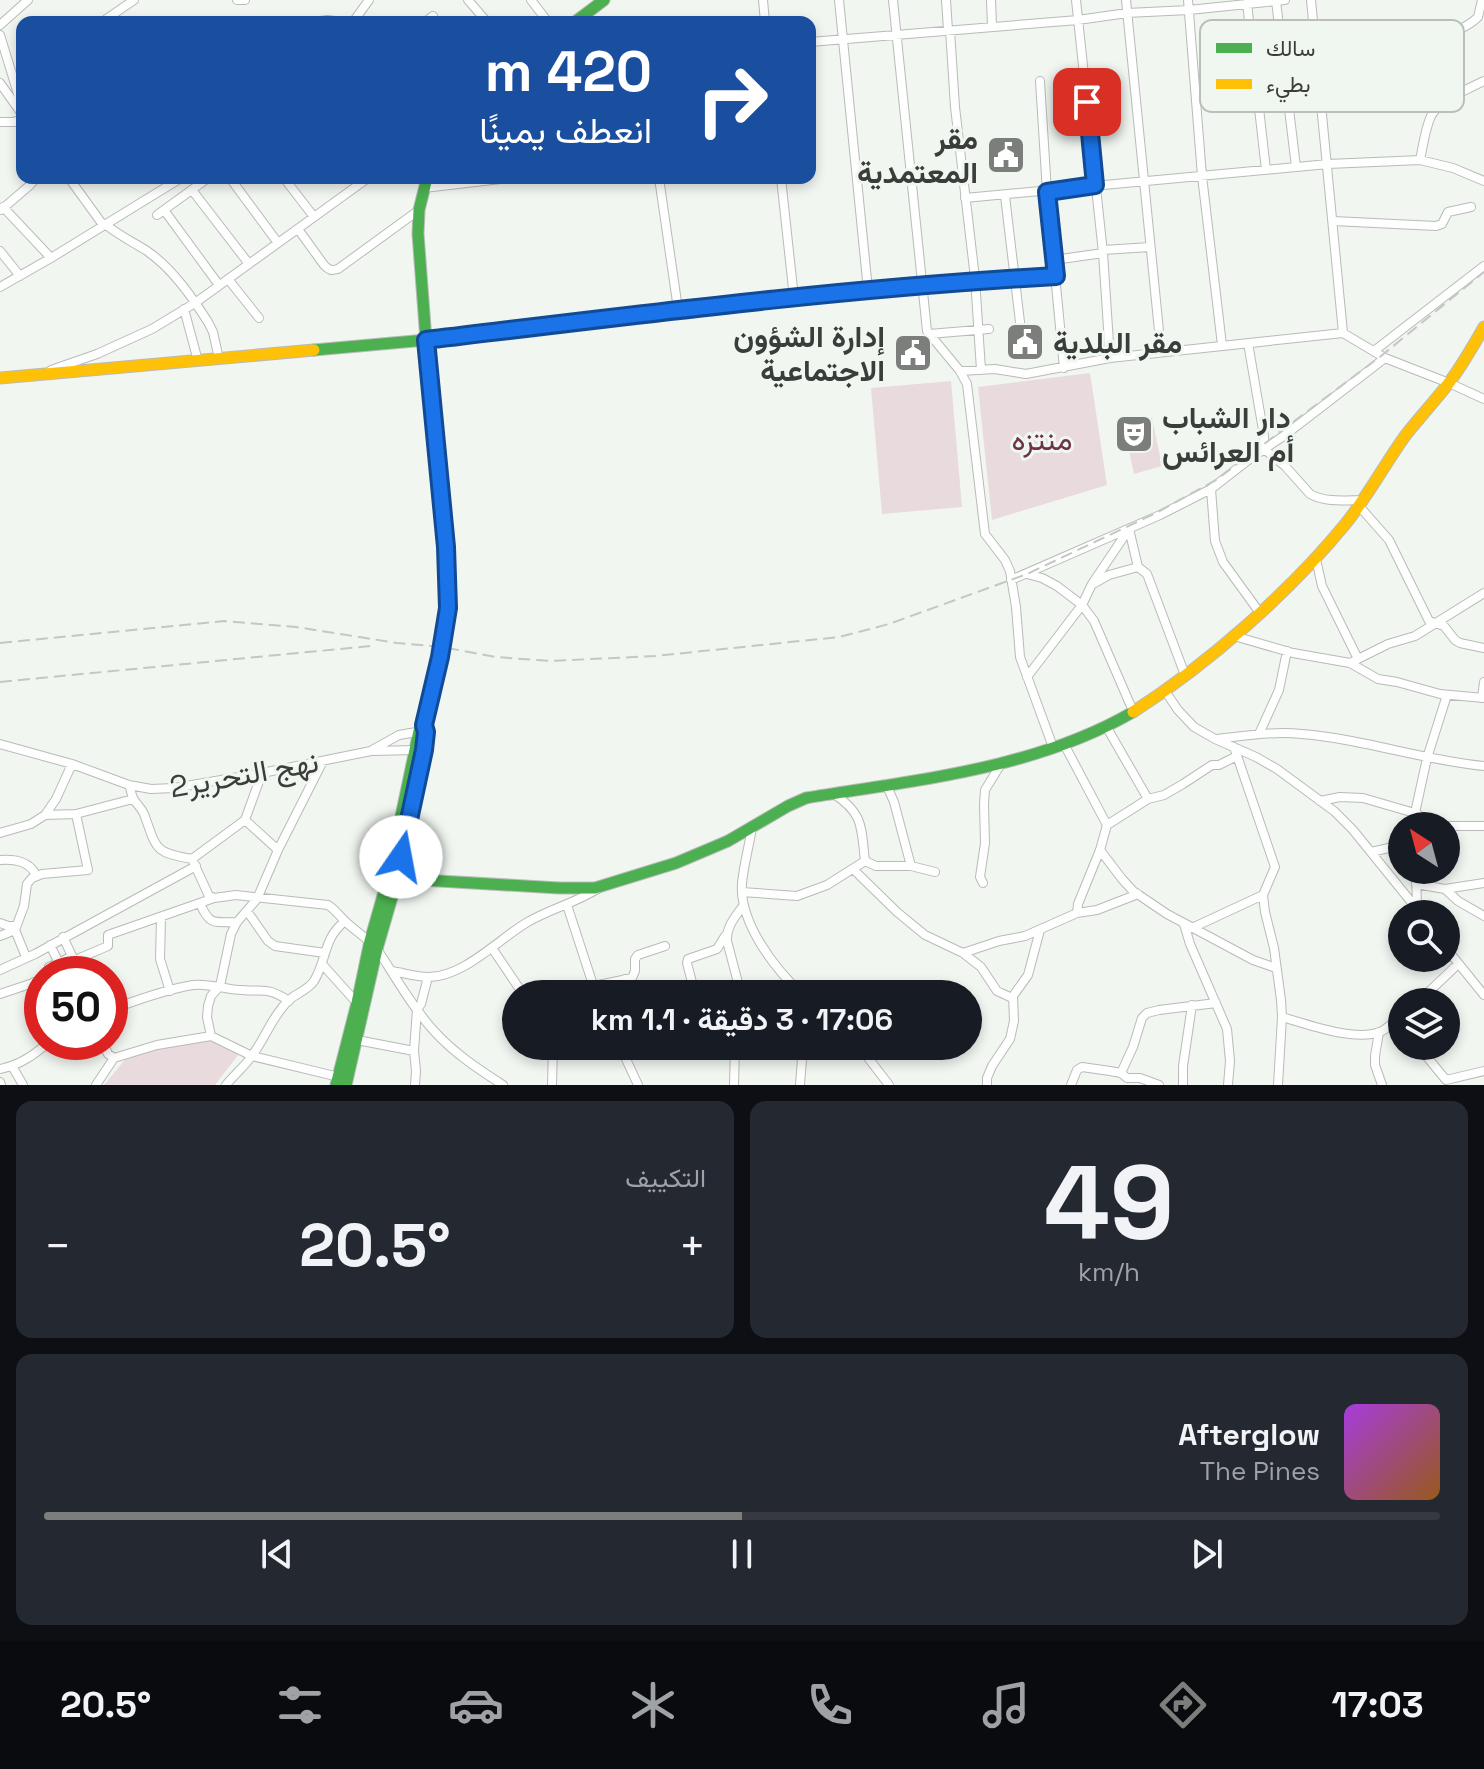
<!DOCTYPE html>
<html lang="ar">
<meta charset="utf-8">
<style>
body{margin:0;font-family:"Space Grotesk",Vazirmatn,sans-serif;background:#242831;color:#f1f3f6;direction:rtl;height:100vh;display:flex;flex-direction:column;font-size:30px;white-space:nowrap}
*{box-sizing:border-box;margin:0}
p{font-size:26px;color:#9ea1a6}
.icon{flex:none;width:44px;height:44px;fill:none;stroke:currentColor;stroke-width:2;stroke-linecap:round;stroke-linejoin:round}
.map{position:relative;height:1085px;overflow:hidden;direction:ltr}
.drawer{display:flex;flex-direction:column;gap:16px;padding:16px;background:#0d0f14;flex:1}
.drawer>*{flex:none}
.hud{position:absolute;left:16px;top:16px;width:800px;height:168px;border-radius:16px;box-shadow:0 4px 12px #0003;direction:rtl;background:#1a4fa0;color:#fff;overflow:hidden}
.needle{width:52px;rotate:324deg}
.tools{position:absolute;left:1388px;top:812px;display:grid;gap:16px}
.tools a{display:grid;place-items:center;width:72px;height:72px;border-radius:50%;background:#171b24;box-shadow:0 4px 12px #0003;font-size:40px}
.speed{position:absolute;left:24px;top:956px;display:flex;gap:16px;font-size:40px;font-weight:700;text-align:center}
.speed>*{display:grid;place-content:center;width:104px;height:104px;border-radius:50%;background:#171b24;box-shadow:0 4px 12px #0003;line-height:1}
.speed .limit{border:12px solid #d22;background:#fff;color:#111}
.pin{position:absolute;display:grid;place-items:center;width:68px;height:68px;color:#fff;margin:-34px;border-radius:16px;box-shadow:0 4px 12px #0006}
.me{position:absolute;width:88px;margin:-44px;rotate:12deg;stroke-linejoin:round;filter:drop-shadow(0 0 6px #0008)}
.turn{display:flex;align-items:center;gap:28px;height:168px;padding:0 32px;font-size:36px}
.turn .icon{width:104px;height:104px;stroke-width:2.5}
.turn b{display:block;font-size:56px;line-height:68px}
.big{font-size:60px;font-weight:700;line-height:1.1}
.drawer .widget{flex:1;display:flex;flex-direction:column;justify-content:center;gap:12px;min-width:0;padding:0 28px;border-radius:16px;background:#242831}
.drawer .dial{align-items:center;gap:0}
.dial b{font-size:104px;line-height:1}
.song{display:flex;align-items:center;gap:24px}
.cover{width:96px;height:96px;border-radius:12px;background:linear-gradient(135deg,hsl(280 70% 55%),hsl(30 70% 35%))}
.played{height:8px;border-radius:4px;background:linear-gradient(90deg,#7b7e7b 50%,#363941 50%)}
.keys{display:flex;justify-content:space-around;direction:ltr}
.heat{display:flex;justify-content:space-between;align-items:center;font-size:44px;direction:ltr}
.drawer .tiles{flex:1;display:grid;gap:16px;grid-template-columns:1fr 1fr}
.widget:last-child{grid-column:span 2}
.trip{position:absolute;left:502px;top:980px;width:480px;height:80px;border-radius:40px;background:#171b24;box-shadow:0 4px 12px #0003;font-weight:700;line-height:80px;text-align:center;direction:rtl}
.dock{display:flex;height:128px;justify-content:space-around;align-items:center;background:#090b0e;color:#9ea1a6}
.dock .icon{width:56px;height:56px}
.dock .active{color:#7b7e7b}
.dock b{font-size:36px;color:#f1f3f6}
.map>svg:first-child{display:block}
.green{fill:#e9dade}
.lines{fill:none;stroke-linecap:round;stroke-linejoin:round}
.street-casing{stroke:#b8bbb8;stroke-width:10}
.fast-casing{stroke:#b8bbb8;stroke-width:13}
.slow-casing{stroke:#b8bbb8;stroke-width:13}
.street{stroke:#fdfefd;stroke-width:8}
.fast{stroke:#4caf50;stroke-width:11}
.slow{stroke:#ffc107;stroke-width:11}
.rail{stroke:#c5c6c5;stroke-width:2;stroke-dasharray:12 6;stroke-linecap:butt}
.route-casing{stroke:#114b97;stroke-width:20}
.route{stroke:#1a73e8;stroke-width:14}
.labels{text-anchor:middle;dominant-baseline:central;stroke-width:6;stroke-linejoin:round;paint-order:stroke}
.poi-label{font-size:30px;font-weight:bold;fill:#3b3d3b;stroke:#f0f7f0;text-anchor:end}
.park-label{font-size:30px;fill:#6c334a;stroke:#f0f7f0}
.street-label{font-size:30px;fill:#3b3d3b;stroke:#f0f7f0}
.key{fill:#f0f7f0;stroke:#babfba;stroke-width:2}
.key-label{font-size:22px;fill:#3b3d3b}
</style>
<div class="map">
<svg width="1484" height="1085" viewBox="0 0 1484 1085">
<rect width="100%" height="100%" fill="#f1f6f1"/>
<path class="green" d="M1090 373 1107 485 992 520 978 387Z
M951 381 962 507 882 514 871 388Z
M1152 418 1162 466 1134 474 1123 422Z
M215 1039 238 1055 215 1085H104L128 1056 159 1046Z"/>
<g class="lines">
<defs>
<path id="street" d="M237 0H245
M468 0 487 22
M531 0 548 22
M763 0 765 22
M839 0 868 290
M893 0 927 331 960 371 967 384 985 534 1005 560 1010 571 1016 607 1020 657 1053 747
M946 0 948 30
M991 0 992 26
M1076 0 1103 253 1110 358
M1126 0 1161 351
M1188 0 1202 176 1222 345
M1311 0 1343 333
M1276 1 1296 167
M1247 3 1266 170
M102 22 134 0
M315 22 327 20 343 22
M353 22 369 0
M425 22 433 16
M0 25 28 0
M950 30 955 107 975 278 981 370
M0 35 22 107
M810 42 1078 20 1127 13 1189 10 1285 0
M1040 81 1047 192 1064 368
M0 83 22 114
M1321 101 1376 99C1391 84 1372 64 1391 49 1402 40 1420 40 1433 38 1448 35 1467 28 1478 17L1482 0
M0 122H14L22 119
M1420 160C1423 146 1425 129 1431 116 1438 102 1469 88 1484 81
M69 178 103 225
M230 178 278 243
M284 178 314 217
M659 178 678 309
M781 178 794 298
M424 188 509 178
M192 190 249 264
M1005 196 1020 322
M965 198 1328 164 1398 161 1420 160 1453 168 1484 181
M3 207 51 258
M1 210 29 186 36 178
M164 210 219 285
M157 215 208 178
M1333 221 1436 226 1442 224 1448 212 1471 207
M105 224C118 235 133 242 147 251 172 268 192 297 208 322L213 332 219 359
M298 229 324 265C329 270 331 271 338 269L419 210
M1103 250 1150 247
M0 251 20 276
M1054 260 1103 253
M228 279 259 318
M0 287 51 258 181 178
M184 309 198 361
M929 334 989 329
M426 340C635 314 845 288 1056 276
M1248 343 1264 436V449L1285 466 1310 494C1326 503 1346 500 1364 500
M1374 351 1484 266
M51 370 97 354 152 329 195 303 368 178
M960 371 995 369 1026 374 1110 358 1343 333 1385 358 1449 383 1484 399
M1211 489 1215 541 1223 562 1260 613
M1359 506 1389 540 1429 621 1444 626 1455 640 1460 643 1484 648
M1129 529 1138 567
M1316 559 1322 586 1358 659
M1027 574 1042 578 1057 586 1082 605 1094 621 1133 711
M1011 580 1160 515 1211 489 1247 461 1285 435 1385 358
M1093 584 1109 575 1138 567 1147 574 1185 675
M1234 636 1293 653 1350 663 1378 679 1397 682 1440 694 1484 698
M1350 663 1388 644 1415 636 1484 593
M1027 677 1082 605 1092 584 1129 529
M1165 691 1178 710 1194 727 1215 739 1256 757 1277 769 1334 811 1353 830 1421 914
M1482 698 1484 682
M1106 726 1148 799
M1259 734 1279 690 1287 651
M1216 739C1244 736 1273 731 1302 734 1363 739 1422 760 1484 766
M0 744 72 764 129 785 151 789 174 788 262 773 371 751 417 750
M1064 744 1107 825
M1234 747 1275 867 1263 895 1265 912 1274 948 1281 1000 1282 1017 1278 1085
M372 750 399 735 422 731
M323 761 278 850 257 899 237 922 231 934 220 986 211 996 208 1006 207 1017 211 1036 252 1056 343 1078
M262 773 245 820 192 859 209 896 214 898 236 895 328 905C336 910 340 917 347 923 357 932 368 939 377 949 395 976 412 1007 434 1031 454 1053 478 1069 503 1085
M886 784 894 802 911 866
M129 785C131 789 131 794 133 798 136 804 141 807 144 814 157 849 153 852 192 859
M834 794C864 814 861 827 865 861
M1320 801 1340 797 1363 798 1418 814 1422 819 1424 826H1432
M1415 813 1427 758 1447 695
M45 815 56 799 72 764
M245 820 278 850
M1446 826H1484
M752 828C749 846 744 864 742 883 739 922 774 968 802 994
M0 833 31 824 45 815 76 814 133 799
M1100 850 1122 879 1133 891 1167 914 1253 960 1276 968
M1371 852 1402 845
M0 860C15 859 29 861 36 875
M865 861 876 866H911L935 872
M853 869 897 912 925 935 963 953 999 941 1025 936 1077 913 1097 910 1138 894
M1416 870 1417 908
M983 883 980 877 985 843 984 804 985 790 1001 764
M1416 884 1445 889 1458 901 1484 916
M1445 889 1484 883
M742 892 797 896 827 885 865 861
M200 903C209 926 215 922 237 922
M567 905 596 994
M247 911 268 941 275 946 325 953
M1077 913 1078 904 1100 850 1107 825 1148 799 1164 795 1183 784 1212 765H1219L1237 756
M161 917 160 959 170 991
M0 923 8 926H16
M1184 924 1190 944 1227 1029 1230 1061 1228 1085
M1192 928 1263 895
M0 936 15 930
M492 948 523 994
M1446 948 1484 995
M963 953 981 967 997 991 1012 998
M72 956 75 960 108 946V935L214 898
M26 957 15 930 24 906 27 884 32 878 42 874 88 870 76 814
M75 960 83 974
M59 963 72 956 63 937
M322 964 357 1003
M0 970 35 954 196 866
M392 971C404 973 417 977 429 977 463 977 498 940 526 923 549 909 576 903 599 888
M50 974 49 967 59 963 50 945
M625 979 628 994
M34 982 42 1001
M594 986 632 978 635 971V959L638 955 665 946
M0 994 42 980
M695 994 687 963 688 959 717 949 725 936
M741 994 727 941C726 927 735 917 743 906
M1418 1002 1458 964
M110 1010C134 1001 168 989 193 985 210 983 226 990 242 990 265 992 268 987 289 1001
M1282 1017C1307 1024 1357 1043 1382 1031 1389 1027 1396 1020 1402 1015
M1379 1032 1375 1056V1065L1382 1085
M357 1040 414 1051
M103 1042 108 1054 114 1058 157 1045 211 1036
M620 1046 638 1085
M859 1046 889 1085
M1418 1046 1446 1080 1484 1071
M12 1066 23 1085
M0 1069C20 1065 34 1055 49 1042
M1121 1073 1133 1047 1142 1018 1147 1013 1159 1010 1216 1003
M0 1082 1 1085
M96 1085 114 1058
M226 1085C234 1075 244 1067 251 1057 265 1039 272 1016 289 1000 297 993 308 990 314 981 327 960 323 939 344 922
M415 1085 416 1071 414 1051 417 1009 421 1004 428 977
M552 1085 553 1046
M734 1085 735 1046
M800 1085 803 1046
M987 1085V1078L992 1066 1010 1039 1014 1021 1013 996 1028 975 1040 930
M1071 1085 1077 1070 1082 1067 1110 1071 1121 1073 1127 1078H1140L1159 1085
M1183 1085V1066L1192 1005"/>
<path id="fast" d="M575 22 604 0
M314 350 426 340
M388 878 559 888H595L676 863 728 841 788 806 806 798C916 780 1035 769 1133 712
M336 1085 357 1003 370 941 388 878 419 731 426 722 440 657 448 608 446 547 426 340 418 234 419 210 427 178
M346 1085 377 949 397 880 424 750 426 731"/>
<path id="slow" d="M0 378 314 350
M1133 712C1208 664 1291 591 1347 522 1369 494 1385 464 1405 436 1419 418 1434 402 1448 384 1462 366 1473 346 1484 327"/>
</defs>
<use href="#street" class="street-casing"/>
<use href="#fast" class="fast-casing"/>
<use href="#slow" class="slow-casing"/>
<use href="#street" class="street"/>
<use href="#fast" class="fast"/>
<use href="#slow" class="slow"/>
<path class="rail" d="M0 643 224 621 296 627 397 643 442 647 496 657 550 661 655 656 839 637 889 624 1027 574 1156 513 1216 480 1381 356 1484 272
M0 682 370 646"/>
</g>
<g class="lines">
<defs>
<path id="route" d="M401 857 424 750 426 732 424 725 440 657 448 608 446 547 426 340C635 315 845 288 1056 276L1047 192 1095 185 1087 102"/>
</defs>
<use href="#route" class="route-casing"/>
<use href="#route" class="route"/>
</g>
<defs>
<symbol id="civic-square" viewBox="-11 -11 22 22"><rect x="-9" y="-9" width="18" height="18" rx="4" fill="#7b7e7b" stroke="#f0f7f0"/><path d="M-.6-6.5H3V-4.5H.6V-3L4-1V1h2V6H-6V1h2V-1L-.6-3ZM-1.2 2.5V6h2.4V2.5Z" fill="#fff"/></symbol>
<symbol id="theatre-square" viewBox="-11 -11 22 22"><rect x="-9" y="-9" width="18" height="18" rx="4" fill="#7b7e7b" stroke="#f0f7f0"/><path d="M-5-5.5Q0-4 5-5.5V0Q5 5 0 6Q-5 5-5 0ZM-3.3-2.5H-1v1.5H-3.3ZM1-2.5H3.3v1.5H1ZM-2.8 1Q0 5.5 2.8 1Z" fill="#fff"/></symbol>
</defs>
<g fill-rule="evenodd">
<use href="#civic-square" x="984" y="133" width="44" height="44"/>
<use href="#civic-square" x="1003" y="320" width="44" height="44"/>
<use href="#civic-square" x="891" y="331" width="44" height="44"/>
<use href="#theatre-square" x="1112" y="412" width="44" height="44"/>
</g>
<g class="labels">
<g class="poi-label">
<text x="978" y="138">مقر<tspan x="978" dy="34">المعتمدية</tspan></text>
<text x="885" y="336">إدارة الشؤون<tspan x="885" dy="34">الاجتماعية</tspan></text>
<text x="1053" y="342" text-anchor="start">مقر البلدية</text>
<text x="1162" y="417" text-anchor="start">دار الشباب<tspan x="1162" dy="34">أم العرائس</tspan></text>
</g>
<g class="park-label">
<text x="1042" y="439">منتزه</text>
</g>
<g class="street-label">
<text transform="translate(244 774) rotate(-10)">نهج التحرير2</text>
</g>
</g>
<rect x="1200" y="20" width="264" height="92" rx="12" class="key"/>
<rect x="1216" y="43" width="36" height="10" fill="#4caf50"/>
<rect x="1216" y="79" width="36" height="10" fill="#ffc107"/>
<g class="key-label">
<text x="1266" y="56">سالك</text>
<text x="1266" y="92">بطيء</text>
</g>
</svg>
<div class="tools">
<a><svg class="needle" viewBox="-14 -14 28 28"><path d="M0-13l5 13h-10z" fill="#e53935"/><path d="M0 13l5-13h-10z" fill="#9ea1a6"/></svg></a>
<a><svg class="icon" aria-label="search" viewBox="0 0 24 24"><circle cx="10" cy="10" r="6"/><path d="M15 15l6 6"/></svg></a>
<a><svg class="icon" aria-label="layers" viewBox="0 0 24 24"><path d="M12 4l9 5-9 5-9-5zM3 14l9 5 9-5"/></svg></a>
</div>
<div class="speed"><div class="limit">50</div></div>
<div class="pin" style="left:1087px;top:102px;background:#d93025"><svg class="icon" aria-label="arrive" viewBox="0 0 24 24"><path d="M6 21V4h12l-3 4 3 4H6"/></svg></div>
<svg class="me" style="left:401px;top:857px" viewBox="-20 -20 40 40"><circle r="19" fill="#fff"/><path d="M0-13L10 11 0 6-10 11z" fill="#1a73e8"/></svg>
<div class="trip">17:06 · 3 دقيقة · 1.1 km</div>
<div class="hud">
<div class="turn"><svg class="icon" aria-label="right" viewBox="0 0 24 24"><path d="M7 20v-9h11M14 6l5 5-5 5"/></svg><div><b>420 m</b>انعطف يمينًا</div></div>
</div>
</div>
<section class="drawer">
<div class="tiles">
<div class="widget dial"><b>49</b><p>km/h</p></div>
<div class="widget"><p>التكييف</p>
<div class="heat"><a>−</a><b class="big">20.5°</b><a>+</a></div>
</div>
<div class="widget">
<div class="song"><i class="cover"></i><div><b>Afterglow</b><p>The Pines</p></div></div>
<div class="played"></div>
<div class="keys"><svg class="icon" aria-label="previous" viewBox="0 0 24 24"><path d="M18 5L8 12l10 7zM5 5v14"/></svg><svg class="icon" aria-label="pause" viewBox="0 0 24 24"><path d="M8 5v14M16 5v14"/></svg><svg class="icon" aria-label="next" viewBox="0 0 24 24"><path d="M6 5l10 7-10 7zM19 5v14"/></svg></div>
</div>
</div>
</section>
<nav class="dock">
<b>17:03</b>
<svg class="icon active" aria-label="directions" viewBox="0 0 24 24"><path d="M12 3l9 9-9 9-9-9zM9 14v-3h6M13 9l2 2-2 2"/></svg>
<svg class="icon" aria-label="music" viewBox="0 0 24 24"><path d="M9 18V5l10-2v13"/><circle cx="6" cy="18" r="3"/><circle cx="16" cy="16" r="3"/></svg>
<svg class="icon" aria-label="phone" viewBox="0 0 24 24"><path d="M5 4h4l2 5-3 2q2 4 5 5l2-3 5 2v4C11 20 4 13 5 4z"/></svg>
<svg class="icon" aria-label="climate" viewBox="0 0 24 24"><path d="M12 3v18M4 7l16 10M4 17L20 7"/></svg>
<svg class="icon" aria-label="car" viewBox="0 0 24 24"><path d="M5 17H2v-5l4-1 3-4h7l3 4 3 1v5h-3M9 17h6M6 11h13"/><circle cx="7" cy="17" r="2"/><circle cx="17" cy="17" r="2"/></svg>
<svg class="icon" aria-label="filters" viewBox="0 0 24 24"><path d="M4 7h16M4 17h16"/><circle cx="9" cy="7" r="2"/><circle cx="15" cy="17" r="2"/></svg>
<b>20.5°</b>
</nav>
